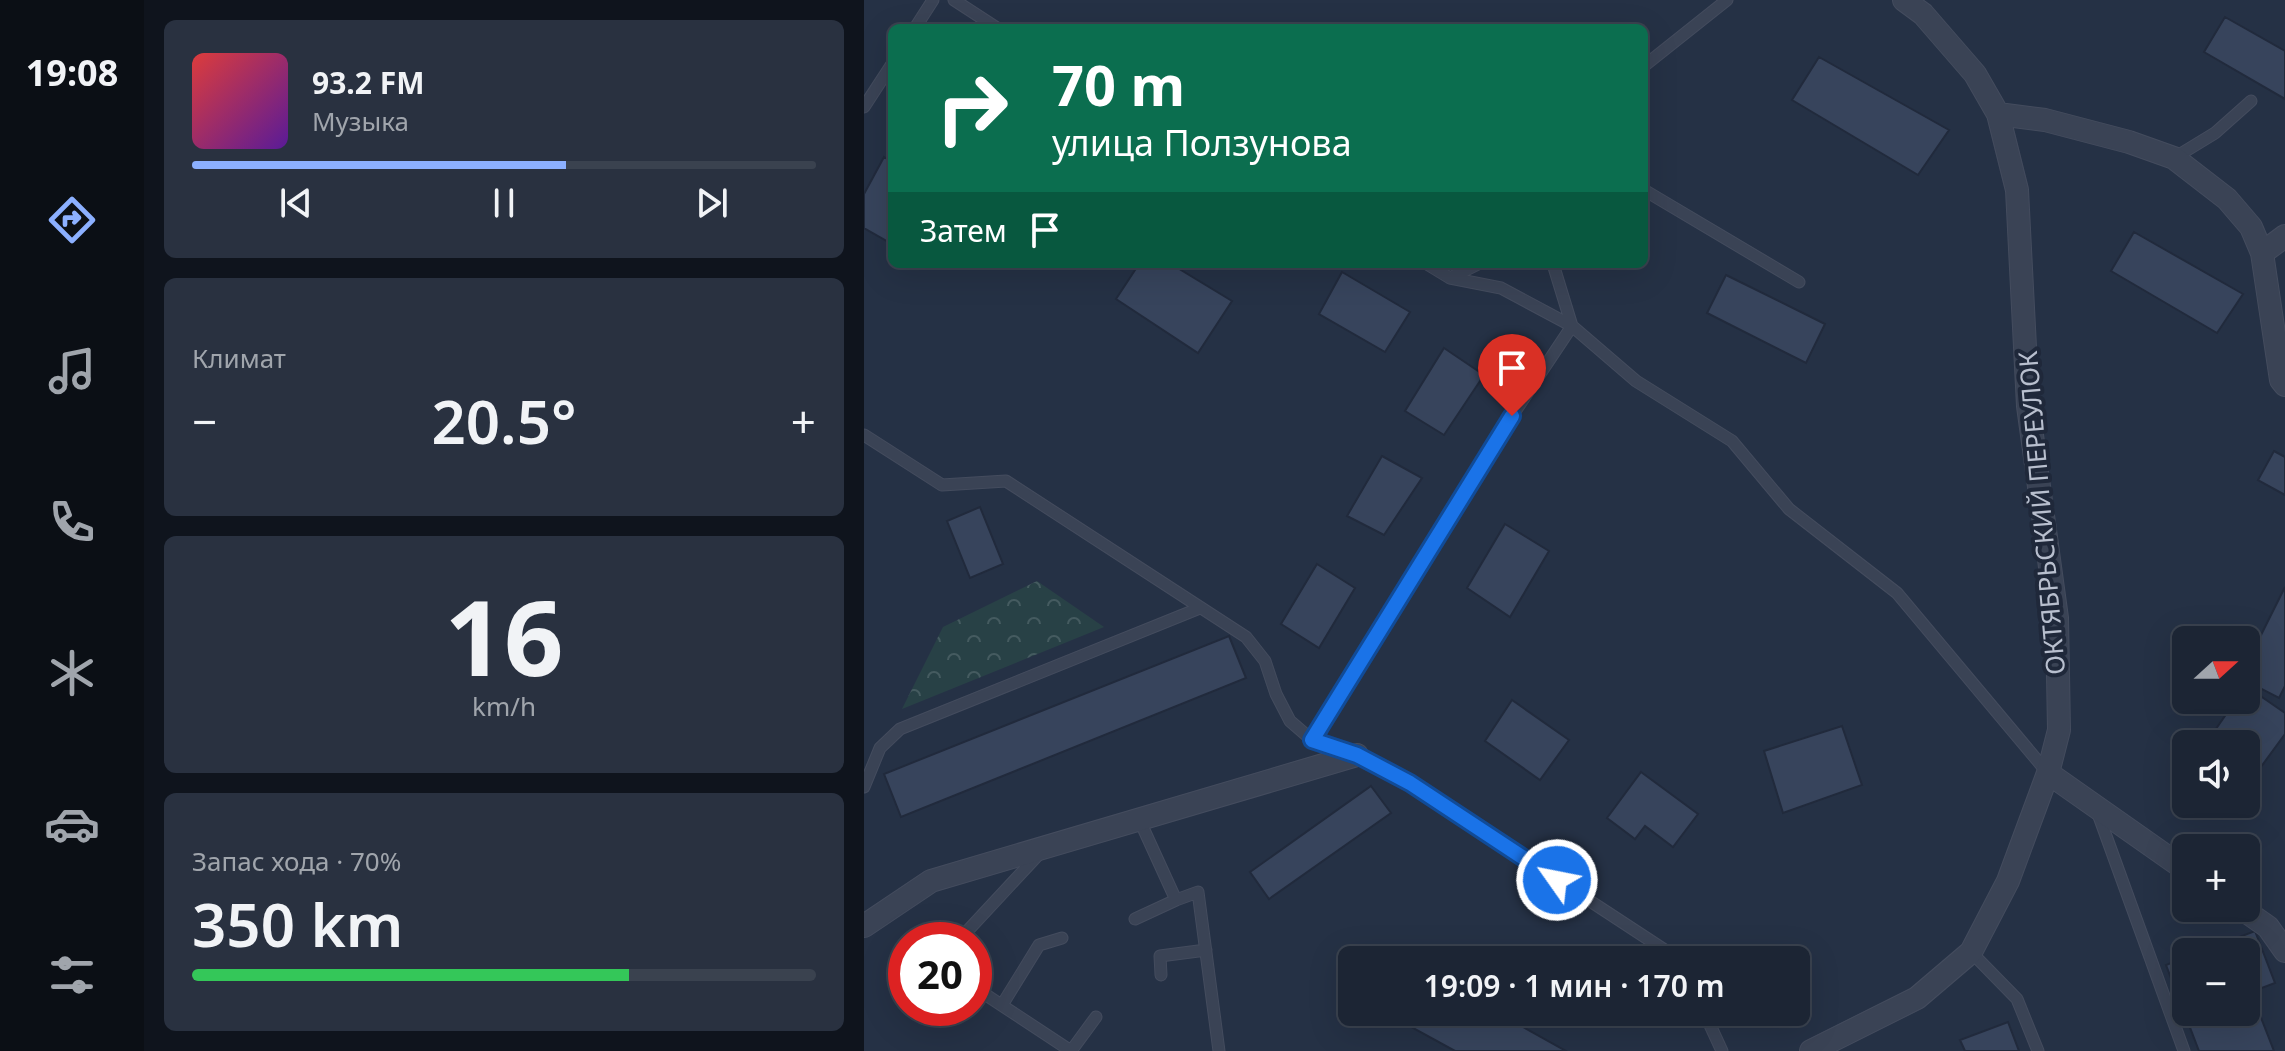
<!DOCTYPE html>
<html lang="ru">
<meta charset="utf-8">
<style>
body{margin:0;font-family:"Noto Sans",sans-serif;background:#293140;color:#f1f3f6;height:100vh;display:flex;flex-direction:column;font-size:30px;white-space:nowrap}
*{box-sizing:border-box;margin:0}
p{font-size:26px;color:#a0a5ac}
.icon{flex:none;width:44px;height:44px;fill:none;stroke:currentColor;stroke-width:2;stroke-linecap:round;stroke-linejoin:round}
.map{position:relative;flex:1;overflow:hidden}
.drawer{display:flex;flex-direction:column;gap:20px;padding:20px;background:#0f141d;width:720px}
.drawer>*{flex:none}
.top-card{position:absolute;left:24px;top:24px;width:760px;height:244px;border-radius:12px;box-shadow:0 8px 32px #0002,0 0 0 2px #3a424f;background:#0b6e4f;color:#fff;overflow:hidden}
.needle{width:52px;rotate:69deg}
.buttons{position:absolute;left:1308px;top:626px;display:grid;gap:16px}
.buttons a{display:grid;place-items:center;width:88px;height:88px;border-radius:12px;background:#1c2534;box-shadow:0 8px 32px #0002,0 0 0 2px #3a424f;font-size:40px}
.speed{position:absolute;left:24px;top:922px;display:flex;gap:16px;font-size:40px;font-weight:700;text-align:center}
.speed>*{display:grid;place-content:center;width:104px;height:104px;border-radius:50%;background:#1c2534;box-shadow:0 8px 32px #0002,0 0 0 2px #3a424f;line-height:1}
.speed .limit{border:12px solid #d22;background:#fff;color:#111}
.pin{position:absolute;display:grid;place-items:center;width:68px;height:68px;color:#fff;margin:-82px -34px;border-radius:50% 50% 50% 0;rotate:-45deg;box-shadow:0 0 8px #0007}
.pin .icon{rotate:45deg}
.me{position:absolute;width:88px;margin:-44px;rotate:303deg;stroke-linejoin:round;filter:drop-shadow(0 0 6px #0008)}
.turn{display:flex;align-items:center;gap:28px;height:168px;padding:0 32px;font-size:36px}
.turn .icon{width:104px;height:104px;stroke-width:2.5}
.turn b{display:block;font-size:56px;line-height:68px}
.then{display:flex;align-items:center;height:76px;padding:0 32px;background:#0003;gap:16px;font-size:30px}
.big{font-size:60px;font-weight:600;line-height:1.1}
.drawer .card{flex:1;display:flex;flex-direction:column;justify-content:center;gap:12px;min-width:0;padding:0 28px;border-radius:12px;background:#293140}
.drawer .dial{align-items:center;gap:0}
.dial b{font-size:104px;line-height:1}
.song{display:flex;align-items:center;gap:24px}
.cover{width:96px;height:96px;border-radius:12px;background:linear-gradient(135deg,hsl(0 70% 55%),hsl(270 70% 35%))}
.played{height:8px;border-radius:4px;background:linear-gradient(90deg,#8cb0ff 60%,#3a424f 60%)}
.keys{display:flex;justify-content:space-around;direction:ltr}
.heat{display:flex;justify-content:space-between;align-items:center;font-size:44px;direction:ltr}
.charge{height:12px;border-radius:6px;background:linear-gradient(90deg,#34c759 70%,#3a424f 0)}
.trip{position:absolute;left:474px;top:946px;width:472px;height:80px;border-radius:12px;background:#1c2534;box-shadow:0 8px 32px #0002,0 0 0 2px #3a424f;font-weight:600;line-height:80px;text-align:center}
main{display:flex;flex:1;min-height:0}
.tabs{display:flex;flex-direction:column;width:144px;justify-content:space-around;align-items:center;background:#0b0f15;color:#a0a5ac}
.tabs .icon{width:56px;height:56px}
.tabs .on{color:#8cb0ff}
.tabs b{font-size:36px;color:#f1f3f6}
.map>svg:first-child{display:block}
.forest{fill:url(#forest-crowns)}
.building{fill:#37445c;stroke:#212a3c;stroke-width:2}
.lines{fill:none;stroke-linecap:round;stroke-linejoin:round}
.service-casing{stroke:#444c5e;stroke-width:13}
.minor-casing{stroke:#444c5e;stroke-width:24}
.service{stroke:#3a4355;stroke-width:11}
.minor{stroke:#3a4355;stroke-width:22}
.route-casing{stroke:#114b97;stroke-width:20}
.route{stroke:#1a73e8;stroke-width:14}
.labels{text-anchor:middle;dominant-baseline:central;stroke-width:8;stroke-linejoin:round;paint-order:stroke}
.street-label{font-size:26px;fill:#b8bfce;stroke:#1f283a}
</style>
<main>
<nav class="tabs">
<b>19:08</b>
<svg class="icon on" aria-label="directions" viewBox="0 0 24 24"><path d="M12 3l9 9-9 9-9-9zM9 14v-3h6M13 9l2 2-2 2"/></svg>
<svg class="icon" aria-label="music" viewBox="0 0 24 24"><path d="M9 18V5l10-2v13"/><circle cx="6" cy="18" r="3"/><circle cx="16" cy="16" r="3"/></svg>
<svg class="icon" aria-label="phone" viewBox="0 0 24 24"><path d="M5 4h4l2 5-3 2q2 4 5 5l2-3 5 2v4C11 20 4 13 5 4z"/></svg>
<svg class="icon" aria-label="climate" viewBox="0 0 24 24"><path d="M12 3v18M4 7l16 10M4 17L20 7"/></svg>
<svg class="icon" aria-label="car" viewBox="0 0 24 24"><path d="M5 17H2v-5l4-1 3-4h7l3 4 3 1v5h-3M9 17h6M6 11h13"/><circle cx="7" cy="17" r="2"/><circle cx="17" cy="17" r="2"/></svg>
<svg class="icon" aria-label="filters" viewBox="0 0 24 24"><path d="M4 7h16M4 17h16"/><circle cx="9" cy="7" r="2"/><circle cx="15" cy="17" r="2"/></svg>
</nav>
<section class="drawer">
<div class="card">
<div class="song"><i class="cover"></i><div><b>93.2 FM</b><p>Музыка</p></div></div>
<div class="played"></div>
<div class="keys"><svg class="icon" aria-label="previous" viewBox="0 0 24 24"><path d="M18 5L8 12l10 7zM5 5v14"/></svg><svg class="icon" aria-label="pause" viewBox="0 0 24 24"><path d="M8 5v14M16 5v14"/></svg><svg class="icon" aria-label="next" viewBox="0 0 24 24"><path d="M6 5l10 7-10 7zM19 5v14"/></svg></div>
</div>
<div class="card"><p>Климат</p>
<div class="heat"><a>−</a><b class="big">20.5°</b><a>+</a></div>
</div>
<div class="card dial"><b>16</b><p>km/h</p></div>
<div class="card"><p>Запас хода · 70%</p><b class="big">350 km</b><div class="charge"></div></div>
</section>
<div class="map">
<svg width="1421" height="1051" viewBox="0 0 1421 1051">
<defs>
<pattern id="forest-crowns" width="20" height="18" patternUnits="userSpaceOnUse" patternTransform="scale(2)"><rect width="20" height="18" fill="#284146"/><path d="M2 6a3 3 0 1 1 6 0M12 15a3 3 0 1 1 6 0" fill="none" stroke="#455b60"/></pattern>
</defs>
<rect width="100%" height="100%" fill="#253145"/>
<path class="forest" d="M173 581 240 627 38 709 79 627Z"/>
<path class="building" d="M1361 17 1421 51V99L1340 52Z
M955 57 1085 130 1054 175 928 100Z
M20 157 28 162V244L0 228V194Z
M1270 232 1379 294 1353 333 1247 271Z
M275 264H307L368 301 334 353 252 299Z
M478 272 546 312 521 352 455 314Z
M862 275 961 324 942 363 843 313Z
M580 348 620 375 580 435 541 411Z
M1410 451 1421 457V495L1394 480Z
M518 456 558 478 520 535 483 516Z
M116 507 139 564 106 578 83 521Z
M641 524 685 551 646 617 603 588Z
M453 564 491 588 455 648 417 624Z
M1421 587V686L1415 698 1382 681V665Z
M365 636 382 678 37 817 20 774Z
M1382 686 1421 713V734L1394 771 1382 763V744H1353L1345 739 1372 700H1382Z
M648 700 705 740 676 780 621 741Z
M978 726 998 785 919 813 900 751Z
M777 772 834 814 809 847 781 826 771 839 743 818Z
M507 786 527 813 405 899 386 872Z
M1391 931 1411 983 1387 992 1410 1051H1335L1302 965 1322 957V1012H1382V952H1336Z
M518 950 537 960H512Z
M520 1012H632L702 1051H591Z
M1144 1022 1155 1051H1101L1096 1040Z"/>
<g class="lines">
<defs>
<path id="service" d="M90 0 133 28
M51 28 69 0
M780 66 863 0
M0 107 28 64
M1310 158 1351 133 1387 101
M780 190 935 282
M563 264 586 278 614 264
M586 278 637 288 708 326 772 381 868 441 925 509 1033 593 1183 772
M0 435 78 485 142 481 382 637 401 661 412 694 426 721 448 740 493 755 546 783 816 960
M448 740 648 416 708 326 689 264
M0 787 16 748 36 729 336 608
M1233 811 1320 1051
M275 819 312 900 334 892 355 1051
M271 919 312 900
M95 940 175 854
M1107 952 1153 999 1174 1051
M297 975 296 956 342 950
M110 987 207 1051 232 1017
M138 1005 175 945 198 938
M840 1012 858 1051"/>
<path id="minor" d="M1134 114 1181 120 1265 142 1310 158 1363 199 1387 227 1398 253 1417 380 1421 385
M1398 253 1421 236
M1184 773 1322 870
M1377 908 1404 927 1421 951
M0 926 67 881 493 755
M947 1051 1053 998 1107 952 1144 881 1184 773 1195 730 1193 618 1164 406 1153 190 1134 114 1111 74 1059 14 1040 0"/>
</defs>
<use href="#service" class="service-casing"/>
<use href="#minor" class="minor-casing"/>
<use href="#service" class="service"/>
<use href="#minor" class="minor"/>
</g>
<g class="lines">
<defs>
<path id="route" d="M648 416 448 740 493 755 546 783 693 880"/>
</defs>
<use href="#route" class="route-casing"/>
<use href="#route" class="route"/>
</g>
<g class="labels">
<g class="street-label">
<text transform="translate(1177 513) rotate(-95)">ОКТЯБРЬСКИЙ ПЕРЕУЛОК</text>
</g>
</g>
</svg>
<div class="buttons">
<a><svg class="needle" viewBox="-14 -14 28 28"><path d="M0-13l5 13h-10z" fill="#e53935"/><path d="M0 13l5-13h-10z" fill="#a0a5ac"/></svg></a>
<a><svg class="icon" aria-label="sound" viewBox="0 0 24 24"><path d="M4 9h4l5-4v14l-5-4H4zM17 9q2 3 0 6"/></svg></a>
<a>+</a>
<a>−</a>
</div>
<div class="speed"><div class="limit">20</div></div>
<div class="pin" style="left:648px;top:416px;background:#d93025"><svg class="icon" aria-label="arrive" viewBox="0 0 24 24"><path d="M6 21V4h12l-3 4 3 4H6"/></svg></div>
<svg class="me" style="left:693px;top:880px" viewBox="-20 -20 40 40"><circle r="17" fill="#1a73e8" stroke="#fff" stroke-width="3"/><path d="M0-11L8 9 0 5-8 9z" fill="#fff"/></svg>
<div class="trip">19:09 · 1 мин · 170 m</div>
<div class="top-card">
<div class="turn"><svg class="icon" aria-label="right" viewBox="0 0 24 24"><path d="M7 20v-9h11M14 6l5 5-5 5"/></svg><div><b>70 m</b>улица Ползунова</div></div>
<div class="then">Затем<svg class="icon" aria-label="arrive" viewBox="0 0 24 24"><path d="M6 21V4h12l-3 4 3 4H6"/></svg></div>
</div>
</div>
</main>
